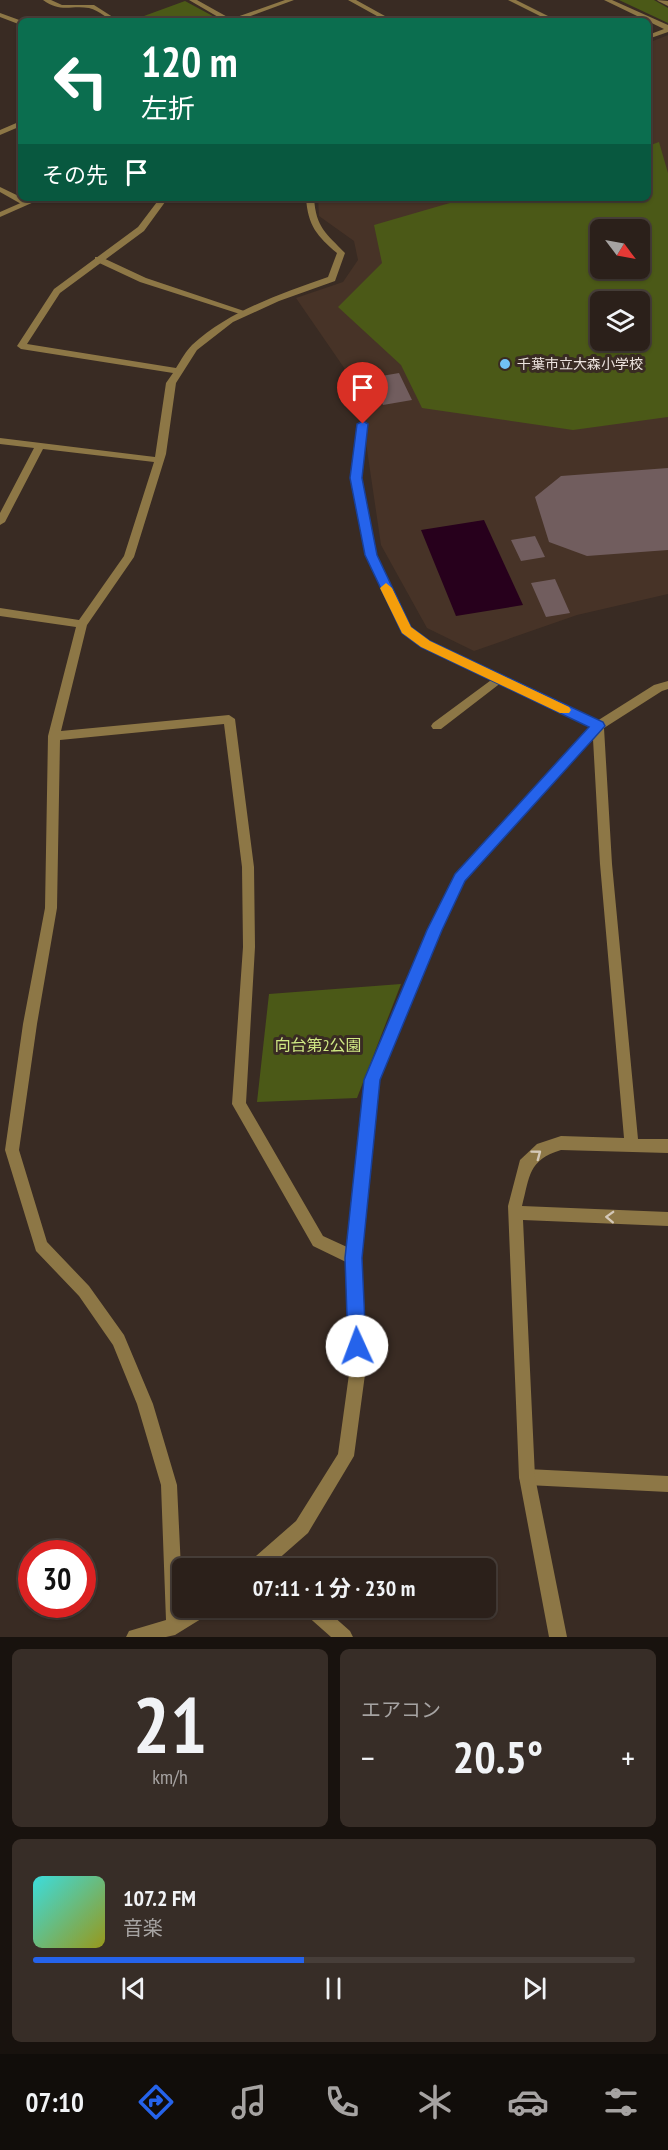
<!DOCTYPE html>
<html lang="ja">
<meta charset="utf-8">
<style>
body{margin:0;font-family:"PT Sans Narrow","Noto Sans JP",sans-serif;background:#372d27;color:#f1f3f6;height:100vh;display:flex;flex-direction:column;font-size:22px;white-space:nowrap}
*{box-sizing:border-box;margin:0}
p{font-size:20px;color:#a6a3a2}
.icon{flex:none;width:33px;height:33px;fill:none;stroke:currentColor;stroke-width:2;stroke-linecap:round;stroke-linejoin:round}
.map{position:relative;height:1637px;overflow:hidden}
.side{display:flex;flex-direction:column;gap:12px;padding:12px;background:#18120e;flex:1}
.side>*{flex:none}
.guide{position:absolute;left:18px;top:18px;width:633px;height:183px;border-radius:9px;box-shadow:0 2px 4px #0004,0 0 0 2px #473e39;background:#0b6e4f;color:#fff;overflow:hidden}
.needle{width:39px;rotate:122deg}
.controls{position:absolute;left:590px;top:219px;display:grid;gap:12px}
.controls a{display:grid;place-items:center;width:60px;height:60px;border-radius:9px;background:#2b201a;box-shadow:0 2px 4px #0004,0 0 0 2px #473e39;font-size:30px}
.speed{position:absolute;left:18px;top:1540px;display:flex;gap:12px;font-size:30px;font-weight:700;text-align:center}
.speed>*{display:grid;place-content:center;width:78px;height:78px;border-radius:50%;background:#2b201a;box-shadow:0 2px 4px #0004,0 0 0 2px #473e39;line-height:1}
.speed .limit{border:9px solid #d22;background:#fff;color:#111}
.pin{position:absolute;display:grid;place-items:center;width:51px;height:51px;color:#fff;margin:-62px -26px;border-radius:50% 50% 50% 0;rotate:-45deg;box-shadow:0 0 6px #0007}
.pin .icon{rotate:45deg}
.me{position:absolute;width:66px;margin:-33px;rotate:358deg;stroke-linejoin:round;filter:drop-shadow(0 0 4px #0008)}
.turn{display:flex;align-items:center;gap:21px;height:126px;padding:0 24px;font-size:27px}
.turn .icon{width:78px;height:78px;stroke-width:2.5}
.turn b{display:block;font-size:42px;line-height:51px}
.then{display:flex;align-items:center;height:57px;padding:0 24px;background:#0003;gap:12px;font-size:22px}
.big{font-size:45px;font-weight:700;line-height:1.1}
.side .card{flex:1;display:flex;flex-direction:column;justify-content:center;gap:9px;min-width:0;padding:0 21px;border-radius:9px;background:#372d27}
.side .dial{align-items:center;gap:0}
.dial b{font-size:78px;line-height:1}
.song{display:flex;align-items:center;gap:18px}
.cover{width:72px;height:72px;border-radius:9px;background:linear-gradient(135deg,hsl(180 70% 55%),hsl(60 70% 35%))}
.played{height:6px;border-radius:3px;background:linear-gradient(90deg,#2563eb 45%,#473e39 45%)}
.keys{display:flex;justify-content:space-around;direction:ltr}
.heat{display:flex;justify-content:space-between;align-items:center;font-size:33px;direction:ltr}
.side .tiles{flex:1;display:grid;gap:12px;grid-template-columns:1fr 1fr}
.card:last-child{grid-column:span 2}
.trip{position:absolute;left:172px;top:1558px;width:324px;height:60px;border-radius:9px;background:#2b201a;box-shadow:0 2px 4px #0004,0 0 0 2px #473e39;font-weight:700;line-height:60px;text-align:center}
.tab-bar{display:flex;height:96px;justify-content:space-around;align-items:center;background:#110d0a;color:#a6a3a2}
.tab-bar .icon{width:42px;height:42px}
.tab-bar .selected{color:#2563eb}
.tab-bar b{font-size:27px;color:#f1f3f6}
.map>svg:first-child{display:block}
.built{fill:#473327;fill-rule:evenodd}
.green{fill:#4b5917;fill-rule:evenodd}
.water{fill:#27001c}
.building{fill:#715d5e}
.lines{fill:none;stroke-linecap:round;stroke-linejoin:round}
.service{fill:#8d7746;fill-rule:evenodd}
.minor{fill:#8d7746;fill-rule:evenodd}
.oneway{stroke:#d4c8b8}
.route{fill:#2563eb;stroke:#184099;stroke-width:1.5}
.slow{fill:#f59e0b}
.poi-dot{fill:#71c1f5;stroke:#392b23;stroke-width:2}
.labels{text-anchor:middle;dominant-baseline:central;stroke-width:6;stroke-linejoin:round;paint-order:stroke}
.far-poi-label{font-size:14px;fill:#ece3de;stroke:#392b23;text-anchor:start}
.park-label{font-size:16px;fill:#d0e984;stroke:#392b23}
</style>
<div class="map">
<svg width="668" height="1637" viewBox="0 0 668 1637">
<rect width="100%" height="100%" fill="#392b23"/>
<path class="built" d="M668 35V594L577 615 474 651 427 628 381 545 358 388 296 298 343 282 358 260 354 241 319 216 318 198H648V43ZM600 230H639V268H600ZM600 302H639V340H600Z"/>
<path class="green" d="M619 0H654L668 8V23Z
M185 1 222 21H153L144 16Z
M659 142 668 173V417L573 430 422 408 401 365 338 307 382 263 374 225 467 198H648V146ZM600 230H639V268H600ZM600 302H639V340H600Z
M401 984 357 1098 257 1102 269 994Z"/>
<path class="water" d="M484 520 523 605 456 616 421 530Z"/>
<path class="building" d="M399 373 412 400 383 405 370 378Z
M668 468V550L587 556 549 542 535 497 561 476Z
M535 536 545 557 521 561 511 540Z
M555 579 570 613 546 617 531 583Z"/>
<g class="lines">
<path class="service" d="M43 0H51L62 5H94L119 21C107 21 100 10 89 8 70 5 61 13 43 0Z
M0 187 29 201 30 203 23 205 0 192Z
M95 257H101L146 278 250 313 243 315 140 282 95 261Z
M498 675 504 679 502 682 441 729H433L431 726 433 723Z
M527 1469 668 1476V1492L527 1485 521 1483 519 1477 521 1471Z"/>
<path class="minor" d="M189 0H197L231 19 285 0H294L237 21H225Z
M348 0H356L394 21H386Z
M508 0H516L558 21H550Z
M604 0H612L668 25V32L648 39V35L664 29Z
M657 0 668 1V6L658 1Z
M0 13 22 21 21 25 0 17Z
M21 121V126L0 135V130Z
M32 198H43L0 217V212Z
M160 198H168L144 231 60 293 27 344 176 368C181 360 186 351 192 345 230 310 281 294 328 277L337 253C317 236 308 226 306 198H314C316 228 326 233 345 253L335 281 279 301 233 322 197 350 176 383 166 454 134 557 87 625 61 731 229 715 235 719 254 867 255 947 246 1103 323 1236 347 1247 365 1080 429 930 456 874 590 727 421 647 402 633 366 555 351 478 360 422H366L368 424 361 478 376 555 410 628 429 641 597 721 654 685 668 681V689L662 691 604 728 612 864 638 1139H668V1153L561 1150C528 1160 530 1176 522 1206L668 1212V1226L523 1220 535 1477 567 1637H549L519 1477 508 1206 520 1160 537 1144 561 1136 624 1138 600 864 593 739 465 881 441 930 379 1080 360 1258 366 1367 354 1456 308 1533 267 1569H246L248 1563 296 1521 338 1454 350 1367 346 1262 313 1246 232 1104 243 947 242 867 224 724 60 740 57 908 37 1024 19 1150 47 1242 89 1286 124 1335 153 1404 177 1485 183 1611 187 1608H212L209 1614 175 1635 166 1637H126L129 1631 166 1620 161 1485 137 1404 113 1345 79 1296 36 1251 5 1150 23 1024 45 908 48 736 76 627 0 616V608L79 620 124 556 154 462 43 449 5 522 0 525V513L34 448 0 444V438L155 457 166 383 173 373 21 349 17 346 54 289 138 227Z
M302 1608H324L350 1631 353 1637H331L305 1614Z"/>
</g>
<defs><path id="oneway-chevron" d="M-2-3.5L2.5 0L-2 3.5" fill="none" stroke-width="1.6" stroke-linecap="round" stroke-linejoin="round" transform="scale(1.5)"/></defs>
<g class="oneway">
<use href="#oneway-chevron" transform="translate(537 1154) rotate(-37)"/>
<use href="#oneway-chevron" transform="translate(610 1217) rotate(-178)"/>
</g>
<path class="route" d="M363 421 368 424 362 478 377 555 411 627 430 641 603 722 605 726 465 881 442 930 380 1080 362 1258 366 1346 363 1352 357 1354 351 1352 348 1346 345 1258 364 1080 427 930 455 874 589 727 421 647 402 633 365 555 350 478 357 424Z"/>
<path class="slow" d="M386 583 392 588 411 627 430 641 569 707 571 710 569 713H560L421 647 402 633 380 588Z"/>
<circle class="poi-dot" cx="505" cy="364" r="6"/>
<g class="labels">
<g class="far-poi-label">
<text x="517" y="364">千葉市立大森小学校</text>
</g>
<g class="park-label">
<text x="318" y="1045">向台第2公園</text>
</g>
</g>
</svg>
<div class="controls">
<a><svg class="needle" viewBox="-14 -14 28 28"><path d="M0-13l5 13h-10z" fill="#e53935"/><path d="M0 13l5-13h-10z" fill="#a6a3a2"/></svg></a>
<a><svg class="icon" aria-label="layers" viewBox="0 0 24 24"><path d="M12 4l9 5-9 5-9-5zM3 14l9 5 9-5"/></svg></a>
</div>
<div class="speed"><div class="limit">30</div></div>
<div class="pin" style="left:363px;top:424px;background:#d93025"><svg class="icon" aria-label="arrive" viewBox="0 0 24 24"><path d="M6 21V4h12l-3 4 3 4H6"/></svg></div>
<svg class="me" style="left:357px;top:1346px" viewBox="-20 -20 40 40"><circle r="19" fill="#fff"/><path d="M0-13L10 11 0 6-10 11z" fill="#2563eb"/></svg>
<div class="trip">07:11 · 1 分 · 230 m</div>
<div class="guide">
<div class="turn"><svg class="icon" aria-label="left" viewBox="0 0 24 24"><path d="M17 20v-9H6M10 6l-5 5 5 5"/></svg><div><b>120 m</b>左折</div></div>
<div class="then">その先<svg class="icon" aria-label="arrive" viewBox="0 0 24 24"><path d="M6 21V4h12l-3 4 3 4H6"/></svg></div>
</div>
</div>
<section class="side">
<div class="tiles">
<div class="card dial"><b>21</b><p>km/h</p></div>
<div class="card"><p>エアコン</p>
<div class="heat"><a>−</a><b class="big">20.5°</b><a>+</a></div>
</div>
<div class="card">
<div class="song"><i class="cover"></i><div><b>107.2 FM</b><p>音楽</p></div></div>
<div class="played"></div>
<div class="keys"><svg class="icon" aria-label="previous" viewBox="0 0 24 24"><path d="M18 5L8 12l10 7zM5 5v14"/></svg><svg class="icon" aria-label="pause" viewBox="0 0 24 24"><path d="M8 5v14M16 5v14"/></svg><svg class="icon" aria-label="next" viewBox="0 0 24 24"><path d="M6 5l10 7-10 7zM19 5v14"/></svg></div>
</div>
</div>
</section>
<nav class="tab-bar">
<b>07:10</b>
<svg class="icon selected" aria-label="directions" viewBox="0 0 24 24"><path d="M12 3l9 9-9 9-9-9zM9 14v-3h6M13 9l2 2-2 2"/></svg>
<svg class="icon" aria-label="music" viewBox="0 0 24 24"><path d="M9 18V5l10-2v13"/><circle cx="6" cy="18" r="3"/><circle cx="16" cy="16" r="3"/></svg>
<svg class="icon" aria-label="phone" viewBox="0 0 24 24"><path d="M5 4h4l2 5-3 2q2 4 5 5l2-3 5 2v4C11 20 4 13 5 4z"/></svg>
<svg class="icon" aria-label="climate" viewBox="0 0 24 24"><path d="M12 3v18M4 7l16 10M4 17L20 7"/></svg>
<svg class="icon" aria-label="car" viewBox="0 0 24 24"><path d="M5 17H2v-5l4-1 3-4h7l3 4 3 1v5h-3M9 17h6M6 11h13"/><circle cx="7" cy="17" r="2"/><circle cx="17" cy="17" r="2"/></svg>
<svg class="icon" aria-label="filters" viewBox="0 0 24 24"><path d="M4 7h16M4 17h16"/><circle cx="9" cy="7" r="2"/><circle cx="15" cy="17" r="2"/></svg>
</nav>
